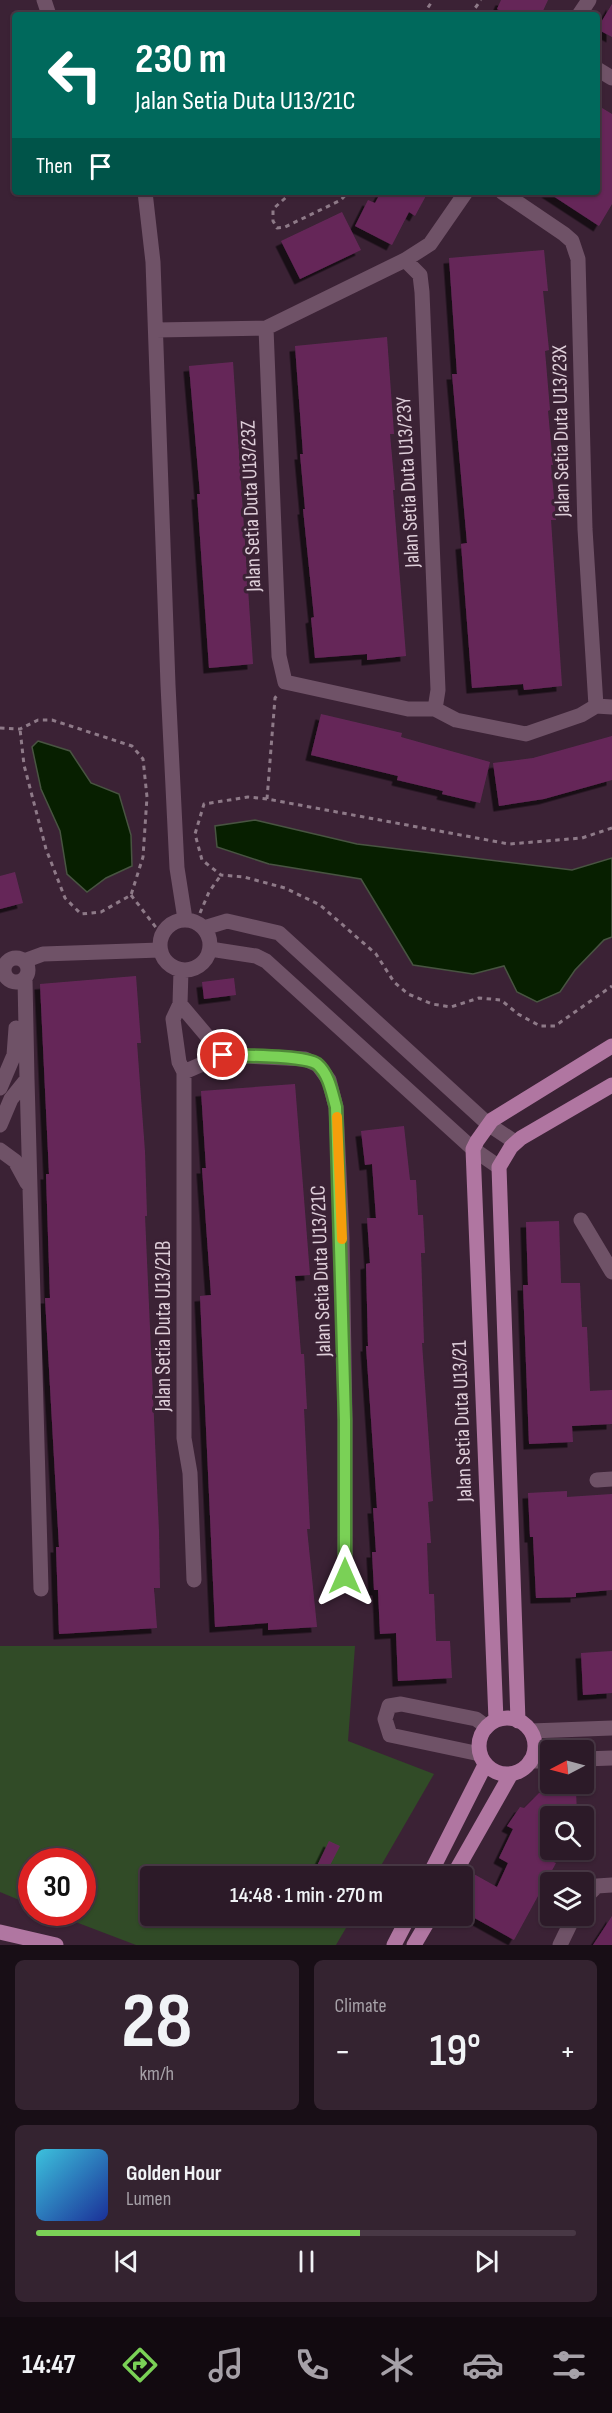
<!DOCTYPE html>
<meta charset="utf-8">
<style>
body{margin:0;font-family:"Sofia Sans Condensed",sans-serif;background:#342330;color:#f1f3f6;height:100vh;display:flex;flex-direction:column;font-size:22px;white-space:nowrap}
*{box-sizing:border-box;margin:0}
p{font-size:20px;color:#a6a1a8}
.icon{flex:none;width:33px;height:33px;fill:none;stroke:currentColor;stroke-width:2;stroke-linecap:round;stroke-linejoin:round}
.map{position:relative;height:1945px;overflow:hidden}
.sheet{display:flex;flex-direction:column;gap:15px;padding:15px;background:#180e16;flex:1}
.sheet>*{flex:none}
.banner{position:absolute;left:12px;top:12px;width:588px;height:183px;border-radius:6px;box-shadow:0 2px 4px #0004,0 0 0 2px #483845;background:#00695c;color:#fff;overflow:hidden}
.needle{width:39px;rotate:264deg}
.buttons{position:absolute;left:540px;top:1740px;display:grid;gap:12px}
.buttons a{display:grid;place-items:center;width:54px;height:54px;border-radius:6px;background:#2c1a28;box-shadow:0 2px 4px #0004,0 0 0 2px #483845;font-size:30px}
.speed{position:absolute;left:18px;top:1848px;display:flex;gap:12px;font-size:30px;font-weight:700;text-align:center}
.speed>*{display:grid;place-content:center;width:78px;height:78px;border-radius:50%;background:#2c1a28;box-shadow:0 2px 4px #0004,0 0 0 2px #483845;line-height:1}
.speed .limit{border:9px solid #d22;background:#fff;color:#111}
.pin{position:absolute;display:grid;place-items:center;width:51px;height:51px;color:#fff;margin:-26px;border:3px solid #fff;border-radius:50%;box-shadow:0 2px 6px #0007}
.me{position:absolute;width:66px;margin:-33px;rotate:0deg;stroke-linejoin:round;filter:drop-shadow(0 0 4px #0008)}
.turn{display:flex;align-items:center;gap:21px;height:126px;padding:0 24px;font-size:27px}
.turn .icon{width:78px;height:78px;stroke-width:2.5}
.turn b{display:block;font-size:42px;line-height:51px}
.then{display:flex;align-items:center;height:57px;padding:0 24px;background:#0003;gap:12px;font-size:22px}
.big{font-size:45px;font-weight:600;line-height:1.1}
.sheet .card{flex:1;display:flex;flex-direction:column;justify-content:center;gap:9px;min-width:0;padding:0 21px;border-radius:9px;background:#342330}
.sheet .dial{align-items:center;gap:0}
.dial b{font-size:78px;line-height:1}
.song{display:flex;align-items:center;gap:18px}
.cover{width:72px;height:72px;border-radius:9px;background:linear-gradient(135deg,hsl(190 70% 55%),hsl(230 70% 35%))}
.played{height:6px;border-radius:3px;background:linear-gradient(90deg,#7ad156 60%,#483845 60%)}
.keys{display:flex;justify-content:space-around;direction:ltr}
.heat{display:flex;justify-content:space-between;align-items:center;font-size:33px;direction:ltr}
.sheet .tiles{flex:1;display:grid;gap:15px;grid-template-columns:1fr 1fr}
.card:last-child{grid-column:span 2}
.trip{position:absolute;left:140px;top:1866px;width:333px;height:60px;border-radius:6px;background:#2c1a28;box-shadow:0 2px 4px #0004,0 0 0 2px #483845;font-weight:600;line-height:60px;text-align:center}
.menu{display:flex;height:96px;justify-content:space-around;align-items:center;background:#120a10;color:#a6a1a8}
.menu .icon{width:42px;height:42px}
.menu .on{color:#7ad156}
.menu b{font-size:27px;color:#f1f3f6}
.map>svg:first-child{display:block}
.green{fill:#314b27}
.water{fill:#071f00;stroke:#485441;stroke-width:1.5}
.building{fill:#652859;filter:url(#shadow)}
.lines{fill:none;stroke-linecap:round;stroke-linejoin:round}
.path{stroke:#8e7a88;stroke-width:3;stroke-dasharray:4.5 4.5;stroke-linecap:butt}
.minor{stroke:#6f5267;stroke-width:15}
.major{stroke:#b076a1;stroke-width:15}
.route-casing{stroke:#4f8838;stroke-width:15}
.route{stroke:#7ad156;stroke-width:10}
.slow{stroke:#f59e0b;stroke-width:10}
.labels{text-anchor:middle;dominant-baseline:central;stroke-width:6;stroke-linejoin:round;paint-order:stroke}
.street-label{font-size:21px;fill:#deced9;stroke:#3b2235}
</style>
<div class="map">
<svg width="612" height="1945" viewBox="0 0 612 1945">
<defs>
<filter id="shadow"><feDropShadow dx="-5.5" dy="5.5" stdDeviation="0" flood-color="#0009"/></filter>
</defs>
<rect width="100%" height="100%" fill="#3b2235"/>
<path class="green" d="M0 1646H355L348 1741 434 1774 375 1876H150V1916H353L336 1945H136L52 1913 82 1912V1862H32L31 1905 0 1892Z"/>
<path class="water" d="M38 741 70 751 91 783 119 794 131 835 132 866 106 878 87 892 67 874 60 831 41 789 32 747Z
M255 820 357 844 572 870 612 858V937L604 940 575 970 560 992 537 1002 517 992 504 966 473 974 413 965 361 879 269 864 217 847 215 826Z"/>
<path class="building" d="M501 0H548L541 15H508L497 9Z
M612 4V37L597 29Z
M597 105 612 114V204L599 226 547 192H597Z
M381 192H428L415 216 409 212 392 245 355 226 368 200 375 203Z
M342 212 361 250 300 279 281 241Z
M544 250 548 291H543L549 350 545 351 550 410 548 411 553 465H551L556 520H551L562 686 524 690 523 684 472 688 461 544 467 543 452 374H457L449 258Z
M387 337 394 434H390L395 490H393L406 656 367 660V654L315 658 311 618 314 617 303 509H305L300 454H303L295 346Z
M233 362 253 664 209 668 197 494H200L189 366Z
M321 714 402 733 401 737 490 762 480 803 442 794 443 791 397 780 398 776 311 755Z
M612 736V780L544 799 499 806 493 763 533 758Z
M15 872 23 903 0 909V876Z
M136 976 141 1043H137L145 1152 147 1216H145L159 1532 160 1588H154L157 1628 59 1634 56 1547H59L45 1298H50L46 1174H49L40 984Z
M234 978 236 995 204 999 202 982Z
M295 1084 310 1275 295 1276 301 1354H304L307 1409H304L310 1529H307L317 1627 268 1630V1623L215 1627 200 1296 211 1295 202 1168H206L201 1091Z
M404 1126 410 1180H416L418 1215H423L425 1253H421L424 1343H422L433 1501 428 1502 431 1543H427L429 1594H434L436 1641H450L452 1678 398 1681 396 1633 380 1634 378 1590H374L372 1552H376L373 1508H377L366 1346H368L366 1264 370 1263 367 1218H376L372 1164 365 1165 361 1131Z
M559 1221 561 1283H580L582 1327H587L590 1391 612 1390V1424L572 1426 573 1442 529 1444 523 1285H528L526 1222Z
M567 1491V1497L612 1494V1590L576 1593V1597L536 1598 533 1537H530L528 1493Z
M612 1651V1693L583 1695 581 1653Z
M576 1790 577 1816H550V1850H560L549 1860 556 1863 514 1940 462 1911 469 1896 462 1892 472 1873 497 1887 508 1863 499 1858 513 1829 507 1826 520 1807 524 1808 539 1793Z
M329 1841 340 1846 325 1875 315 1870Z
M612 1916V1945H593Z"/>
<g class="lines">
<path class="path" d="M423 15 433 0
M470 15 481 0
M292 192 273 209V221L277 228 285 227 341 200 348 192
M0 728 20 729 38 720H52L132 746 143 759 147 797 143 857 131 895 101 912 81 914 65 898 46 849 24 765 20 729
M267 799 275 698 278 694
M612 828 582 838 509 844 267 799 248 797 204 804 195 834 202 860 221 875 244 877 285 888 320 905 376 954 394 982 408 994 432 1004 451 1007 479 998 501 1000 518 1014 540 1026H555L612 986
M131 895 161 934
M200 913 209 892 221 875"/>
<path class="minor" d="M44 0 49 15
M579 15 589 0
M597 69 612 78
M145 192 153 262 168 685 177 868 185 919
M502 192 564 234 572 241 578 259 585 529 596 706
M405 260 420 275 422 292 438 690 435 709
M266 328 279 656 285 682 408 709H435L456 720 526 734 581 715 596 706 612 707
M156 330 266 328 405 260 430 244 466 192
M160 945a25 25 0 1 1 50 0a25 25 0 1 1-50 0Z
M204 928 227 921 279 933 488 1124 515 1142
M210 949 256 956 266 961 473 1149 499 1167
M4 970a12 12 0 1 1 24 0a12 12 0 1 1-24 0Z
M24 961 43 954 160 950
M181 970 180 1004 173 1019 179 1062 184 1072V1438L190 1473 194 1580
M180 1004 223 1055
M184 1072 223 1055 305 1059 318 1065 329 1080 336 1107 342 1238 345 1420V1576
M27 1079 41 1589
M0 1088 14 1055 16 1028
M0 1125 11 1099 27 1079 25 979
M0 1150 15 1161 27 1183
M581 1220 612 1272
M597 1480 612 1479
M531 1731 612 1728
M480 1754 390 1735 385 1719 389 1706 401 1704 476 1719 487 1727
M584 1759 612 1758
M530 1761H550
M584 1899 597 1886 612 1885
M560 1945 574 1916"/>
<path class="major" d="M479 1746a28 28 0 1 1 56 0a28 28 0 1 1-56 0Z
M496 1720 473 1149 477 1141 492 1120 612 1046
M518 1721 499 1167 511 1147 521 1138 612 1085
M429 1876 485 1765
M453 1876 511 1774
M0 1932 56 1945
M394 1945 409 1916
M414 1945 431 1916"/>
</g>
<g class="lines">
<defs>
<path id="route" d="M223 1055C243 1056 304 1055 317 1064 329 1074 332 1093 336 1107L345 1420V1576"/>
</defs>
<use href="#route" class="route-casing"/>
<use href="#route" class="route"/>
<path class="slow" d="M337 1117 342 1239"/>
</g>
<g class="labels">
<g class="street-label">
<text transform="translate(561 431) rotate(-91)">Jalan Setia Duta U13/23X</text>
<text transform="translate(408 482) rotate(-93)">Jalan Setia Duta U13/23Y</text>
<text transform="translate(251 506) rotate(-92)">Jalan Setia Duta U13/23Z</text>
<text transform="translate(321 1271) rotate(-92)">Jalan Setia Duta U13/21C</text>
<text transform="translate(163 1326) rotate(-90)">Jalan Setia Duta U13/21B</text>
<text transform="translate(462 1421) rotate(-92)">Jalan Setia Duta U13/21</text>
</g>
</g>
</svg>
<div class="buttons">
<a><svg class="needle" viewBox="-14 -14 28 28"><path d="M0-13l5 13h-10z" fill="#e53935"/><path d="M0 13l5-13h-10z" fill="#a6a1a8"/></svg></a>
<a><svg class="icon" aria-label="search" viewBox="0 0 24 24"><circle cx="10" cy="10" r="6"/><path d="M15 15l6 6"/></svg></a>
<a><svg class="icon" aria-label="layers" viewBox="0 0 24 24"><path d="M12 4l9 5-9 5-9-5zM3 14l9 5 9-5"/></svg></a>
</div>
<div class="speed"><div class="limit">30</div></div>
<div class="pin" style="left:223px;top:1055px;background:#d93025"><svg class="icon" aria-label="arrive" viewBox="0 0 24 24"><path d="M6 21V4h12l-3 4 3 4H6"/></svg></div>
<svg class="me" style="left:345px;top:1576px" viewBox="-20 -20 40 40"><path d="M0-17L14 15 0 8-14 15z" fill="#7ad156" stroke="#fff" stroke-width="4"/></svg>
<div class="trip">14:48 · 1 min · 270 m</div>
<div class="banner">
<div class="turn"><svg class="icon" aria-label="left" viewBox="0 0 24 24"><path d="M17 20v-9H6M10 6l-5 5 5 5"/></svg><div><b>230 m</b>Jalan Setia Duta U13/21C</div></div>
<div class="then">Then<svg class="icon" aria-label="arrive" viewBox="0 0 24 24"><path d="M6 21V4h12l-3 4 3 4H6"/></svg></div>
</div>
</div>
<section class="sheet">
<div class="tiles">
<div class="card dial"><b>28</b><p>km/h</p></div>
<div class="card"><p>Climate</p>
<div class="heat"><a>−</a><b class="big">19°</b><a>+</a></div>
</div>
<div class="card">
<div class="song"><i class="cover"></i><div><b>Golden Hour</b><p>Lumen</p></div></div>
<div class="played"></div>
<div class="keys"><svg class="icon" aria-label="previous" viewBox="0 0 24 24"><path d="M18 5L8 12l10 7zM5 5v14"/></svg><svg class="icon" aria-label="pause" viewBox="0 0 24 24"><path d="M8 5v14M16 5v14"/></svg><svg class="icon" aria-label="next" viewBox="0 0 24 24"><path d="M6 5l10 7-10 7zM19 5v14"/></svg></div>
</div>
</div>
</section>
<nav class="menu">
<b>14:47</b>
<svg class="icon on" aria-label="directions" viewBox="0 0 24 24"><path d="M12 3l9 9-9 9-9-9zM9 14v-3h6M13 9l2 2-2 2"/></svg>
<svg class="icon" aria-label="music" viewBox="0 0 24 24"><path d="M9 18V5l10-2v13"/><circle cx="6" cy="18" r="3"/><circle cx="16" cy="16" r="3"/></svg>
<svg class="icon" aria-label="phone" viewBox="0 0 24 24"><path d="M5 4h4l2 5-3 2q2 4 5 5l2-3 5 2v4C11 20 4 13 5 4z"/></svg>
<svg class="icon" aria-label="climate" viewBox="0 0 24 24"><path d="M12 3v18M4 7l16 10M4 17L20 7"/></svg>
<svg class="icon" aria-label="car" viewBox="0 0 24 24"><path d="M5 17H2v-5l4-1 3-4h7l3 4 3 1v5h-3M9 17h6M6 11h13"/><circle cx="7" cy="17" r="2"/><circle cx="17" cy="17" r="2"/></svg>
<svg class="icon" aria-label="filters" viewBox="0 0 24 24"><path d="M4 7h16M4 17h16"/><circle cx="9" cy="7" r="2"/><circle cx="15" cy="17" r="2"/></svg>
</nav>
